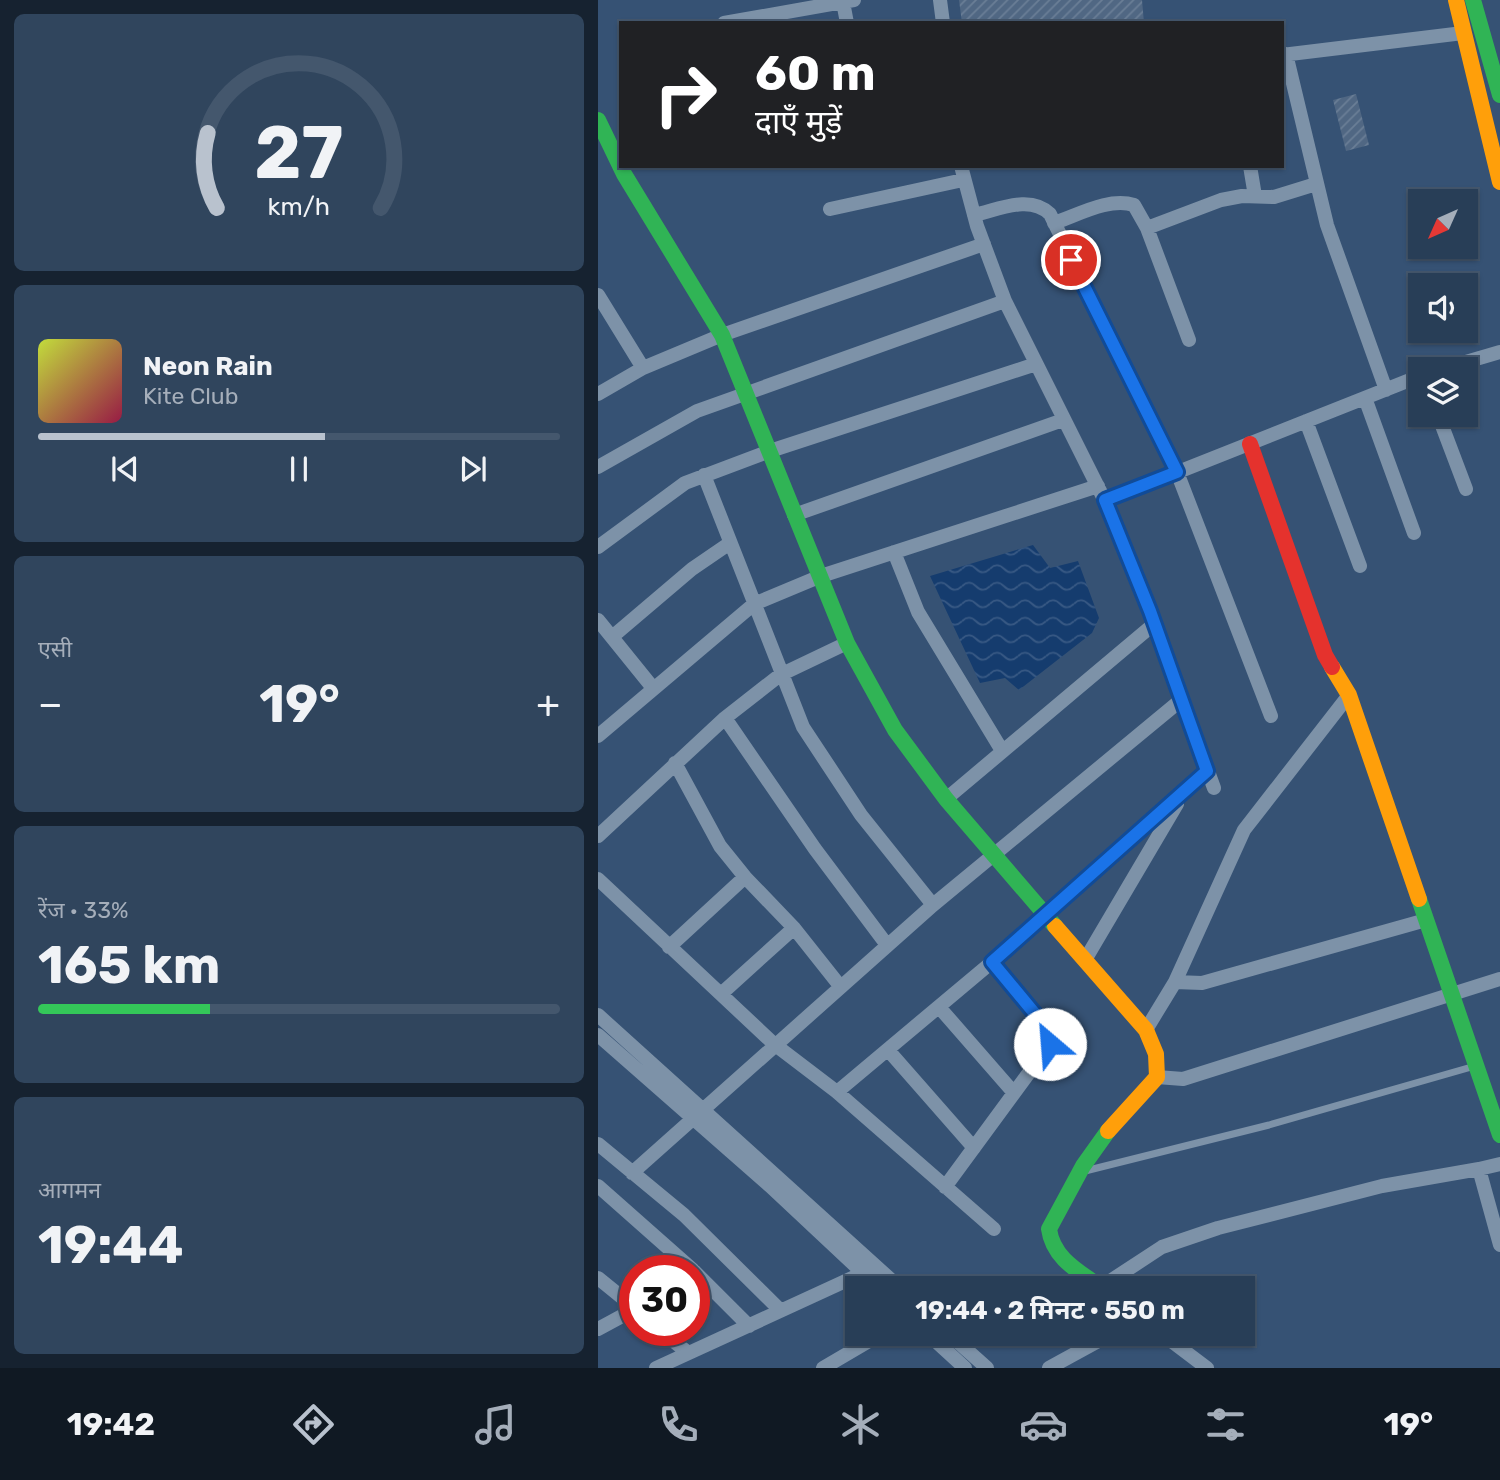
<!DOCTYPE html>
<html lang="hi">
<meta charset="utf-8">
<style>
body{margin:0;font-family:Rubik,"Noto Sans Devanagari",sans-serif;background:#30455d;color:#f1f3f6;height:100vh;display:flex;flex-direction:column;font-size:26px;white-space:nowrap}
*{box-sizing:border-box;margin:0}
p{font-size:23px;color:#a5aeba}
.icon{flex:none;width:38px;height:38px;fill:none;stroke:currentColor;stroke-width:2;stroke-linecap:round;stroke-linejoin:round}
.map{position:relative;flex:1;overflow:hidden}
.drawer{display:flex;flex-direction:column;gap:14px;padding:14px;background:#162230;width:598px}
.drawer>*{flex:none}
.banner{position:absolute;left:21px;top:21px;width:665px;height:147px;border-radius:0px;box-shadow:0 2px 5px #0004,0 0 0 2px #44576d;background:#202124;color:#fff;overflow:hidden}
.needle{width:46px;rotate:225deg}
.fabs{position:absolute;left:810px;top:189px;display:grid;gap:14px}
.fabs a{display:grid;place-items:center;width:70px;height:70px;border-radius:0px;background:#283e57;box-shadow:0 2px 5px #0004,0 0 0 2px #44576d;font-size:35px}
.speed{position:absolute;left:21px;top:1255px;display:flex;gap:14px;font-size:35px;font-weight:700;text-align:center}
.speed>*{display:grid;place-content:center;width:91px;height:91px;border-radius:50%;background:#283e57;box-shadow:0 2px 5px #0004,0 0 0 2px #44576d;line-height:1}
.speed .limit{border:10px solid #d22;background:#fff;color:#111}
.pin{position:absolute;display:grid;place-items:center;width:60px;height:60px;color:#fff;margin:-30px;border:4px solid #fff;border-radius:50%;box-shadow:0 2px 7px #0007}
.me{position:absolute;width:77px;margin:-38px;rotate:333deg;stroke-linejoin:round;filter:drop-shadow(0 0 5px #0008)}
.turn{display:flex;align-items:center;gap:24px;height:147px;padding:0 21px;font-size:32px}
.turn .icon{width:91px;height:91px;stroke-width:2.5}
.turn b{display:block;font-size:49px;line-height:60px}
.big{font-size:52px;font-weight:700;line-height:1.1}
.drawer .widget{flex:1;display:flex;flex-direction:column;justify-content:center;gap:10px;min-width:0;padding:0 24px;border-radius:10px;background:#30455d}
.drawer .dial{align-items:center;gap:0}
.dial svg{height:182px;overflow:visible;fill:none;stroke:#44576d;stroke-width:7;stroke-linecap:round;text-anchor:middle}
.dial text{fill:#f1f3f6;stroke:none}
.song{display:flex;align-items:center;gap:21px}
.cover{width:84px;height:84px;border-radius:10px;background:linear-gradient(135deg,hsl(70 70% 55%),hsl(340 70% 35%))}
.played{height:7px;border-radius:4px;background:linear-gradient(90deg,#b9c2ce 55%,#44576d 55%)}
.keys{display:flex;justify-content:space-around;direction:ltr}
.heat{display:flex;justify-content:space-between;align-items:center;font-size:38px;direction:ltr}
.charge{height:10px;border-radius:5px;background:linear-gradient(90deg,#34c759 33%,#44576d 0)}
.trip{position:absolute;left:247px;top:1276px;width:410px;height:70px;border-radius:0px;background:#283e57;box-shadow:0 2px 5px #0004,0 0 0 2px #44576d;font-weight:700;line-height:70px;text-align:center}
.dock{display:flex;height:112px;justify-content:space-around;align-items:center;background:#101923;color:#a5aeba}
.dock .icon{width:49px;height:49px}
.dock .on{color:#b9c2ce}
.dock b{font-size:32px;color:#f1f3f6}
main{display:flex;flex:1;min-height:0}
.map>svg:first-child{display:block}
.water{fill:url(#water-waves)}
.building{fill:url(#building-hatch)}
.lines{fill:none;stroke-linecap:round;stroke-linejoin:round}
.lane{stroke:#7d92a8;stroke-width:7}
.street{stroke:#7d92a8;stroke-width:14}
.fast{stroke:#30b455;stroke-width:16}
.slow{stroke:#ff9f0a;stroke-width:16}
.jam{stroke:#e5322d;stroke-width:16}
.fast-bridge{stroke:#30b455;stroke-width:16}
.route-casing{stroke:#114b97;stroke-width:18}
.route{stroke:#1a73e8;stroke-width:12}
</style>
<main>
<section class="drawer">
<div class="widget dial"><svg viewBox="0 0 100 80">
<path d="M14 69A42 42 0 1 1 86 69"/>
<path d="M14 69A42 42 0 0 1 10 36" stroke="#b9c2ce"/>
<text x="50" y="56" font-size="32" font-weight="700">27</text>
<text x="50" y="72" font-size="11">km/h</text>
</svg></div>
<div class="widget">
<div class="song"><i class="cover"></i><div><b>Neon Rain</b><p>Kite Club</p></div></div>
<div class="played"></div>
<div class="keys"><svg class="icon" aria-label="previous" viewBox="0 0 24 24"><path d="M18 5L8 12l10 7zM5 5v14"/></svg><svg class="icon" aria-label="pause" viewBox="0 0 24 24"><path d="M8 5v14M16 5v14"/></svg><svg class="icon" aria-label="next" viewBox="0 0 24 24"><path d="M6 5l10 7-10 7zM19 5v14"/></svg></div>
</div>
<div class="widget"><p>एसी</p>
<div class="heat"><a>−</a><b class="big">19°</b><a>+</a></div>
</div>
<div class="widget"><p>रेंज · 33%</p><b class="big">165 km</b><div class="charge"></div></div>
<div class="widget"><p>आगमन</p><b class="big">19:44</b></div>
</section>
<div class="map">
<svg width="902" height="1368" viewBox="0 0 902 1368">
<defs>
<pattern id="water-waves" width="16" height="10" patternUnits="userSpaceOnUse" patternTransform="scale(1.75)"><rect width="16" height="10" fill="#153c6e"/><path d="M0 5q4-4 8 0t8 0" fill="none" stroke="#385984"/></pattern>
<pattern id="building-hatch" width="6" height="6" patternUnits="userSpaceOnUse" patternTransform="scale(1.75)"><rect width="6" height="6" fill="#506783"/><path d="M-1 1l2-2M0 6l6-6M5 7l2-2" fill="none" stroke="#6a7e96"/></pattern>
</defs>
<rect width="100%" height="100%" fill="#365274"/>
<path class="water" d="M435 545 452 568 480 561 501 618 494 633 421 690 407 678 382 683 332 576Z"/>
<path class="building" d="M361 0H544L546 23H364Z
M758 94 771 145 748 151 735 100Z"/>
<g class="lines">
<path class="lane" d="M487 1171 671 1125 877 1066"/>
<path class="street" d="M342 0 345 23
M245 2 249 23
M126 23 256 0
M688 54 729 225 788 390
M684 55 865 33
M363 166 379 226 407 301 507 501 552 611 616 788
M652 166 657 196
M232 209 365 180
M376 215C400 210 432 194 452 214L579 472 673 716
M456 223C480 215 511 197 536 205L549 228 591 340
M549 228 623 200 644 196 676 197 718 184
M0 295 45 368
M844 369 902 352
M0 394 45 368 124 335 386 244
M767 398 816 533
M840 415 868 489
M708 421 762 566
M0 467 99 411 407 301
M106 475 205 727 263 815 335 905
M507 501 822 376
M196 515 465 420
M0 547 87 483 172 451 438 364
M296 552 320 612 403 749
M0 620 55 688
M14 637 94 569 132 543
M127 718 217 849 289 945
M0 736 156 604 223 576 500 486
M77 763 122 846 147 877 196 928 242 986
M348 799 556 624
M0 836 127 718 182 675 249 643
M0 879 176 1044 239 1092 396 1229
M71 947 147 877
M487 960 579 804
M577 982 604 983 828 920
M123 994 196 928
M341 1007 416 1093
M0 1015 302 1288
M549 1028 577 982 646 830 751 695
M0 1035 172 1186 281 1288
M290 1050 376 1148
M559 1077 585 1079 902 979
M239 1092 394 962 609 771
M0 1144 86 1215 182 1310
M902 1164 881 1169 902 1245
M34 1173 335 905 583 700
M0 1186 95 1270
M347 1187 452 1044V1032L394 962
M96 1271 151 1326
M0 1278 37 1308
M503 1287 564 1247 620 1228 784 1186 881 1169
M0 1329 37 1309
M62 1330 89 1352
M330 1334 367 1368
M351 1334 389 1368
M564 1334 609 1368
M58 1368 265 1273
M225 1368 283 1334
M451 1368 513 1334"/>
<path class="fast" d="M0 120 26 174 124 335 249 643 297 730 348 799 457 926
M821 899 902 1135
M504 1288C482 1272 455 1259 451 1229L485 1166 510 1131"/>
<path class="slow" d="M858 0 902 182
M734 667 751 695 821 899
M457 926 548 1030 558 1054 559 1077 510 1131"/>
<path class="jam" d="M652 444 727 655 734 667"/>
<path class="fast-bridge" d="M875 0 902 95"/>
</g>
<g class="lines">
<defs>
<path id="route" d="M452 1044V1032L394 962 609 771 552 611 507 500 579 472 473 260"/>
</defs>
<use href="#route" class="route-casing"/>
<use href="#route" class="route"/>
</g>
</svg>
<div class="fabs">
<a><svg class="needle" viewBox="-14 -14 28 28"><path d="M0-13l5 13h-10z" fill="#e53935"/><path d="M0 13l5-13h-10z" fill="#a5aeba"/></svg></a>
<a><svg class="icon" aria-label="sound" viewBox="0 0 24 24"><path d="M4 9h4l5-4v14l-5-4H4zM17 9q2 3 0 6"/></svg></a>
<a><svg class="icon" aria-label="layers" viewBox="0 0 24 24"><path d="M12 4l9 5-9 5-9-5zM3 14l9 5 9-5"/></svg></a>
</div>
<div class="speed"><div class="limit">30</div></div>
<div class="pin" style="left:473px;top:260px;background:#d93025"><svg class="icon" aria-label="arrive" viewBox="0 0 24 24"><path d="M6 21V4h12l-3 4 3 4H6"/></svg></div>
<svg class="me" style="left:452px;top:1044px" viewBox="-20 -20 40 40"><circle r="19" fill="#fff"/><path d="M0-13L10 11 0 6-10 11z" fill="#1a73e8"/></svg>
<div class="trip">19:44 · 2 मिनट · 550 m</div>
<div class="banner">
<div class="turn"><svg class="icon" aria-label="right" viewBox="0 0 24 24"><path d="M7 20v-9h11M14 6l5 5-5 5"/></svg><div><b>60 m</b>दाएँ मुड़ें</div></div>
</div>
</div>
</main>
<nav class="dock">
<b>19:42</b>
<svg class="icon on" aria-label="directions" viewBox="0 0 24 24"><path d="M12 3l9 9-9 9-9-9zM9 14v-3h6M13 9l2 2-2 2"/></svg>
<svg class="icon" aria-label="music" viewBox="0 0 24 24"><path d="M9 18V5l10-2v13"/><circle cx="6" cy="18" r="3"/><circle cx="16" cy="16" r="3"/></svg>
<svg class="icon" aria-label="phone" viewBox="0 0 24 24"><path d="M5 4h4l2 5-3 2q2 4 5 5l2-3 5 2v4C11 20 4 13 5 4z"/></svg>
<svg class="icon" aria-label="climate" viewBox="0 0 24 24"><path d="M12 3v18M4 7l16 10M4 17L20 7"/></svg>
<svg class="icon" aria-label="car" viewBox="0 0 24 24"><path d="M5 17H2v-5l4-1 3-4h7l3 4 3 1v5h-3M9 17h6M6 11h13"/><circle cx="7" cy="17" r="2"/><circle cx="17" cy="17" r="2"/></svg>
<svg class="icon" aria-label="filters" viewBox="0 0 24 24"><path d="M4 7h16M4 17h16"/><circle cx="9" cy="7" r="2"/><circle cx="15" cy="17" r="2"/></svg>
<b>19°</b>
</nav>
